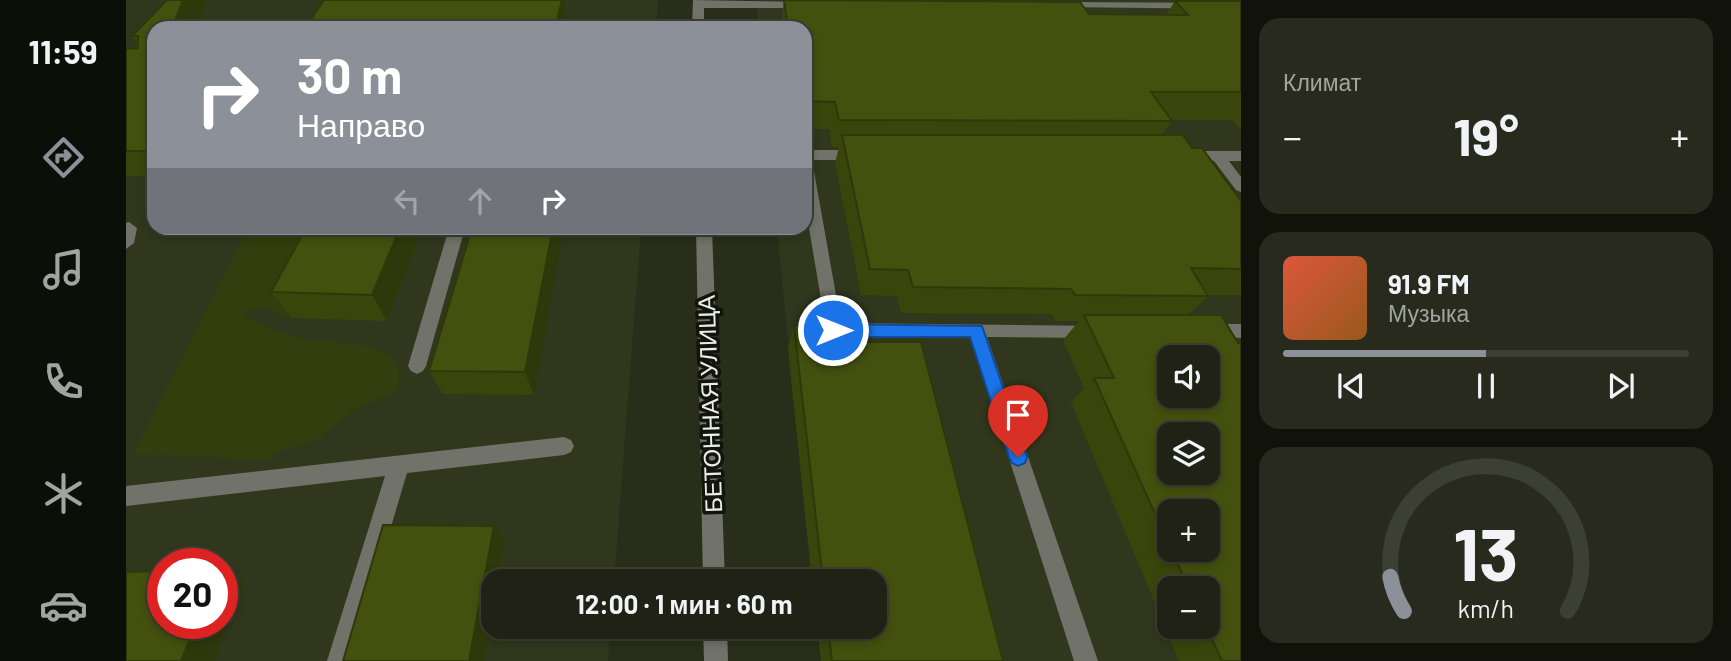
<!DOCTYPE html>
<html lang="ru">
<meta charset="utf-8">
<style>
body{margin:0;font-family:Barlow,sans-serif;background:#272a1d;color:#f1f3f6;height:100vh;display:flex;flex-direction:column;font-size:26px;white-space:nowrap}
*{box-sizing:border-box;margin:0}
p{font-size:23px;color:#a1a4a0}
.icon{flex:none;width:38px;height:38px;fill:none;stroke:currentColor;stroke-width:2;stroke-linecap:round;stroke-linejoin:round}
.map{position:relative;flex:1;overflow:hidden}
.sheet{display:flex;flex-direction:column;gap:18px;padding:18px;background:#11130b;width:490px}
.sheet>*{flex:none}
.banner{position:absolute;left:21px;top:21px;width:665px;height:214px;border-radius:21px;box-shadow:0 4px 10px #0003,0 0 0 2px #3c3f34;background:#8c9099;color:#fff;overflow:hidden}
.buttons{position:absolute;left:1031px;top:345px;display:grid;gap:14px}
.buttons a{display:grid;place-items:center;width:63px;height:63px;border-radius:14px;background:#1f2214;box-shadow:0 4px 10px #0003,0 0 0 2px #3c3f34;font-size:35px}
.speed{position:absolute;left:21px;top:548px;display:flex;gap:14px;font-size:35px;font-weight:700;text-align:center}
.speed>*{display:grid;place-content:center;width:91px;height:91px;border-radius:50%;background:#1f2214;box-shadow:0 4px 10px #0003,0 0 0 2px #3c3f34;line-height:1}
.speed .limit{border:10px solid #d22;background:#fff;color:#111}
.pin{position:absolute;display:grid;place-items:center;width:60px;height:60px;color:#fff;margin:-72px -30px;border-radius:50% 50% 50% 0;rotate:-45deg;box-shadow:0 0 7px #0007}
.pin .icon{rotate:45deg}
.me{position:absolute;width:77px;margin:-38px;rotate:90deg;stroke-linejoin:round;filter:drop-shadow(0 0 5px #0008)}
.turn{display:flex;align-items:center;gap:24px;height:147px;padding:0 35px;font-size:32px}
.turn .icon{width:91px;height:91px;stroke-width:2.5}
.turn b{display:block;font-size:49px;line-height:60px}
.lanes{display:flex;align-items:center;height:66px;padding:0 35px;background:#0003;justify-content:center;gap:35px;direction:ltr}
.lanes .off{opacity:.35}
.big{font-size:52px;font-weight:700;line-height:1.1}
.sheet .card{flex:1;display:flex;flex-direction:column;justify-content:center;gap:10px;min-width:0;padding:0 24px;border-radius:21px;background:#272a1d}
.sheet .dial{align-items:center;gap:0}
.dial svg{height:182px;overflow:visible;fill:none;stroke:#3c3f34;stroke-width:7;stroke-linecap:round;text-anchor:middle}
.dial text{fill:#f1f3f6;stroke:none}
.song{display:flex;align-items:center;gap:21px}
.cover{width:84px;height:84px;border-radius:10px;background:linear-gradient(135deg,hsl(10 70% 55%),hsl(30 70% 35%))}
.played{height:7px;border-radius:4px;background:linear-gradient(90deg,#8c9099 50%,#3c3f34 50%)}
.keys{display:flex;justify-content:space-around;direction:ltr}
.heat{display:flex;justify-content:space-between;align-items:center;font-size:38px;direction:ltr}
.trip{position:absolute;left:355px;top:569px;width:406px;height:70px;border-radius:21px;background:#1f2214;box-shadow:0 4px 10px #0003,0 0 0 2px #3c3f34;font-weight:700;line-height:70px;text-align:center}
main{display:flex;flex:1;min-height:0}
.menu{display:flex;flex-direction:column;width:126px;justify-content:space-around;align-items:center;background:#0c0e08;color:#a1a4a0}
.menu .icon{width:49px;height:49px}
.menu .on{color:#8c9099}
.menu b{font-size:32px;color:#f1f3f6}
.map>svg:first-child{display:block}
.built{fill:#31371d;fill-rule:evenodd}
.green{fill:#343d0d}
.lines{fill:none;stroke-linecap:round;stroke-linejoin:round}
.minor{fill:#71736a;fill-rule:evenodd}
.wall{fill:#3a450c;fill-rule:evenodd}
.shaded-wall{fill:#2f380a}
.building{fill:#43500e;stroke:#2f380a;stroke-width:2;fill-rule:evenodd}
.route{fill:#1a73e8;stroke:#114b97;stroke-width:2}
.labels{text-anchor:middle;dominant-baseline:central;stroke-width:7;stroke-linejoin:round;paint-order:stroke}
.street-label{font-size:24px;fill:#ebeee2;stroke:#13150d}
</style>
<main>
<nav class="menu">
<b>11:59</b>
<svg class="icon on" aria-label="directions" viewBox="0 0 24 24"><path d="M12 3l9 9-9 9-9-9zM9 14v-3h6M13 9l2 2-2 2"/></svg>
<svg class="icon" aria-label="music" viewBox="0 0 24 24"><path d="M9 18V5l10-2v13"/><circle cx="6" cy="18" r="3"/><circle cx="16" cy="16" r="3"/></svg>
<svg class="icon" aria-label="phone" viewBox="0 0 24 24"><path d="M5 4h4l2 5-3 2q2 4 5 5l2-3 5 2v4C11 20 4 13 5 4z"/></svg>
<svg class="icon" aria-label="climate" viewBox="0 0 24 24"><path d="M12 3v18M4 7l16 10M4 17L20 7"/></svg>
<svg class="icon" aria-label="car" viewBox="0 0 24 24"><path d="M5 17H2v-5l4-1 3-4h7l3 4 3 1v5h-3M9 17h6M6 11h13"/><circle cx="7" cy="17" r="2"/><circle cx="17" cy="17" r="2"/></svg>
</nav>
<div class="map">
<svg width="1115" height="661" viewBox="0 0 1115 661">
<rect width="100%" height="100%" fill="#292e1b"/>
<path class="built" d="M0 0H532L530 28H28V228H515L488 581H368V626L485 627 482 661H0ZM37 564H96V623H37Z
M630 0H1115V661H695L691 627 749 626V581H686L651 228H679V28H633ZM1043 357H1082V396H1043ZM1043 434H1082V472H1043ZM1043 511H1082V550H1043ZM1043 588H1082V626H1043Z"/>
<path class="green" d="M122 228H211L166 318 132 306 117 315C135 324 151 333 172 337 208 345 231 338 267 356 274 368 276 380 269 392L228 410 192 439 146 454 142 460 7 454Z"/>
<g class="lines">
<path class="minor" d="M567 0 680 2 685 5 680 8H578V28H566Z
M936 2 1115 3V9L932 7V3Z
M679 150H735L742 155 735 160H686L715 323 974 326 977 331 974 336 968 338 861 337 972 661H948L844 337 701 335 679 204Z
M1060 151H1115V161H1103L1115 177V192L1110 190 1088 161 1055 159 1053 156Z
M3 222 11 228 8 243 0 249V223Z
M323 228H339L300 366 297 371 291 374 285 371 282 366Z
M570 228H586L599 581H577Z
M1083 324H1115V338L1077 336 1074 331 1077 326Z
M438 437 445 440 448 446 445 452 438 455 281 473 225 661H201L259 476 0 506V486Z
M577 626H601L602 661H578Z"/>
</g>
<path class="wall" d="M81 0 71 28H28V176H0V49L12 48V44L6 36Z
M658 0 963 14 1040 15 1049 1H1115V130L1107 120H1045L1046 121 1036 135 1066 148 1115 201V295H1082V296L1062 315 1115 661H1053L945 402 958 388 937 340 953 321H929L926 314 775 313 771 296 735 295 709 163 713 147H706L703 129H679V28H655ZM1043 511 1082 550H1043ZM1043 588H1082V626H1043Z
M180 228H297L261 321 166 318 145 292Z
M346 228 408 395 317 394 303 371Z
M668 325 729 342 877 661H695L691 626H749V581H686L662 349Z"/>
<path class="shaded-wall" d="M57 0H81L71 28H46Z
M436 0H438L441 20 440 28H429Z
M274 228H297L261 321 246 295Z
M427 228H438L408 395 399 372Z
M368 526 378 540 371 581H368V601L357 661H343Z
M96 572 118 582 88 661H55L70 623H96Z"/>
<path class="building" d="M41 0H57L46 28H28V151H0V49L12 48V36H6Z
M198 0H436L429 28H179Z
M658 0 954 2 963 14 1062 15 1049 1H1115V92H1025L1046 121 713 120 709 102 679 101V28H662Z
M716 135H1057L1066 148H1076L1115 201V269L1065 268 1082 296 949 295 945 289 787 287 782 270 744 269Z
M180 228H274L246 295 145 292Z
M346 228H427L399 372 303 371Z
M958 315H1095L1112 343H1115V661H1096L1080 626H1082V588H1063L1045 550H1082V511H1043V545L968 378H988ZM1043 357H1082V396H1043ZM1043 434H1082V472H1043Z
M668 325H725L729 342H795L877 661H706L702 626H749V581H697Z
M257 525 368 526 343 661H217Z
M37 571V623H70L55 661H0V572Z"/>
<path class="route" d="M707 324 856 326 901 457 899 463 892 466 886 463 883 457 844 337H707L699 330Z"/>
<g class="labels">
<g class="street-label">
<text transform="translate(583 404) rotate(-92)">БЕТОННАЯ УЛИЦА</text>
</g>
</g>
</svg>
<div class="buttons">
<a><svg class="icon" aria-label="sound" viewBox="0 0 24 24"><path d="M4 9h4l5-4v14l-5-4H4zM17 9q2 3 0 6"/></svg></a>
<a><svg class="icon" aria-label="layers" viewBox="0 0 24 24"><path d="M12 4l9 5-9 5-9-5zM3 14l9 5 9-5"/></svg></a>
<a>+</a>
<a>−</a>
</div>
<div class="speed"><div class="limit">20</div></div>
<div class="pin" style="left:892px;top:457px;background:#d93025"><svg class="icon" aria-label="arrive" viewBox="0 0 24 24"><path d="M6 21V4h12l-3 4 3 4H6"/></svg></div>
<svg class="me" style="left:707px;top:330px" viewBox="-20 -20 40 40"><circle r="17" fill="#1a73e8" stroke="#fff" stroke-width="3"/><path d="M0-11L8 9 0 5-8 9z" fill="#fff"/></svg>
<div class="trip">12:00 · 1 мин · 60 m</div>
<div class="banner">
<div class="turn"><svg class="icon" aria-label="right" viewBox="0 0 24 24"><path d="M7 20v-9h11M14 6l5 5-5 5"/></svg><div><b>30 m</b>Направо</div></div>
<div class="lanes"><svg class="icon off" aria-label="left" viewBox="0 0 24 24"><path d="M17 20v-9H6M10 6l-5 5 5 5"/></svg><svg class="icon off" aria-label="ahead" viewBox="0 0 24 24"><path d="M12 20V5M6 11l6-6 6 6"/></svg><svg class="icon" aria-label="right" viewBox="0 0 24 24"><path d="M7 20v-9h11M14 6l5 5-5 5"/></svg></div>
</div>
</div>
<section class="sheet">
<div class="card"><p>Климат</p>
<div class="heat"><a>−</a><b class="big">19°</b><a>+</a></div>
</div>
<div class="card">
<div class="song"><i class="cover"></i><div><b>91.9 FM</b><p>Музыка</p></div></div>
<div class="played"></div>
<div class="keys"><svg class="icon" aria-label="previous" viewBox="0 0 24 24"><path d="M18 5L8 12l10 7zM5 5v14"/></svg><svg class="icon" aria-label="pause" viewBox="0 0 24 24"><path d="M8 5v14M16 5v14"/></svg><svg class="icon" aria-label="next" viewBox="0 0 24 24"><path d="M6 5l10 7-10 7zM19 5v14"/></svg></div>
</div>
<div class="card dial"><svg viewBox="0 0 100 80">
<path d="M14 69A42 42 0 1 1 86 69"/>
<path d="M14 69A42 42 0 0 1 8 54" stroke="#8c9099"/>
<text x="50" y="56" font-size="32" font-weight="700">13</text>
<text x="50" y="72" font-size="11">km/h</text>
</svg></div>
</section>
</main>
